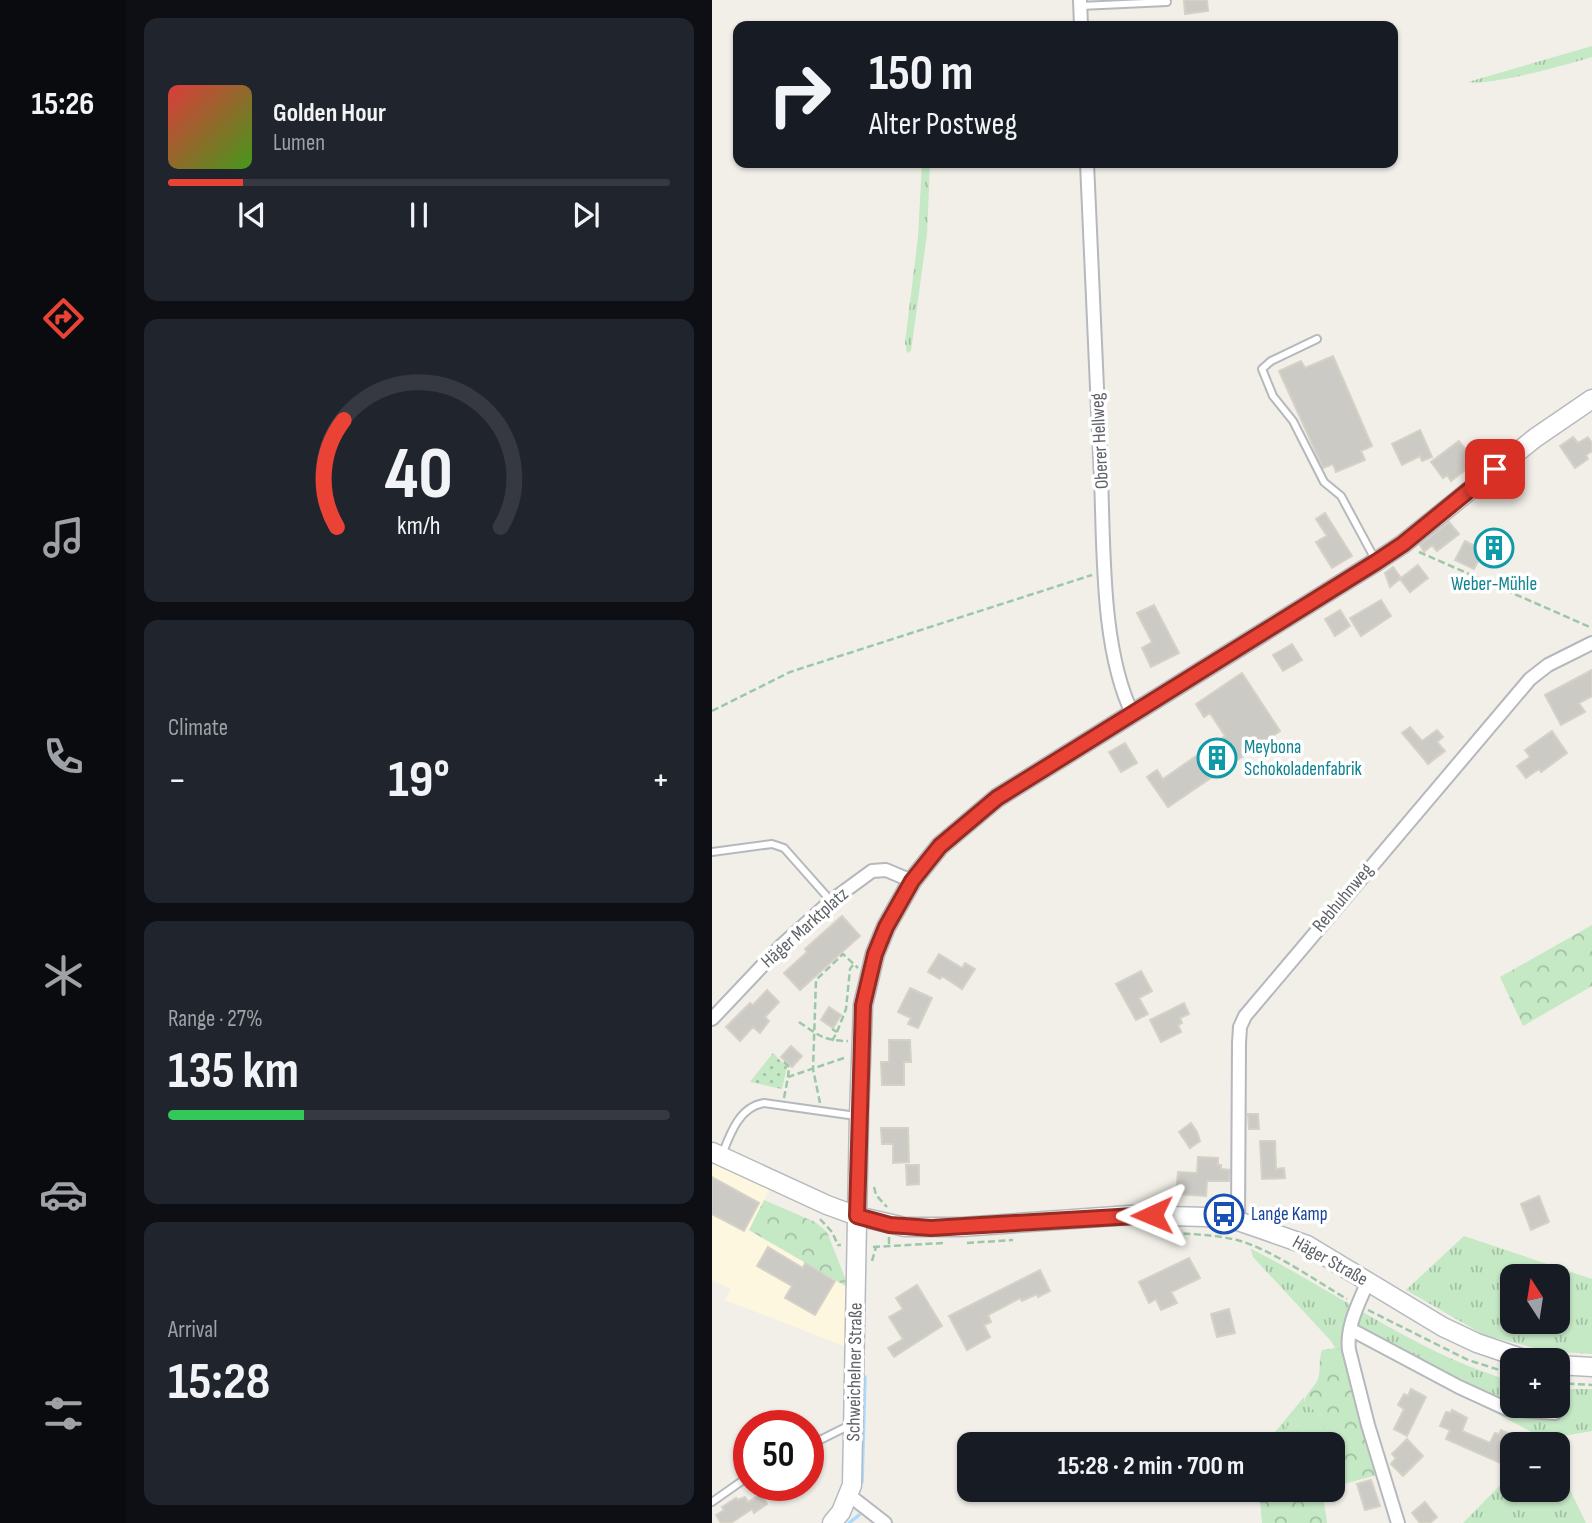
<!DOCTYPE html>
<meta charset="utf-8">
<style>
body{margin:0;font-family:"Sofia Sans Condensed",sans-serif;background:#20242c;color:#f1f3f6;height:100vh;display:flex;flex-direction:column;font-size:26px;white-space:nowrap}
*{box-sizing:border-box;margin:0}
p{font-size:23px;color:#9ea1a6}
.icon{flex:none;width:38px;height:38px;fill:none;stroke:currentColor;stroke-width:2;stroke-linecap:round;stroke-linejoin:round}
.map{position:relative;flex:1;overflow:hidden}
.side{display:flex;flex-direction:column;gap:18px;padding:18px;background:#0d0f14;width:586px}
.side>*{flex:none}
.guide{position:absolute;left:21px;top:21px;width:665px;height:147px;border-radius:14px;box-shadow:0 2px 5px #0004;background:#171b24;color:#f1f3f6;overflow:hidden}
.needle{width:46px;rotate:348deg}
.controls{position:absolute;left:788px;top:1264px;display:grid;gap:14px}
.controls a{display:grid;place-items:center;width:70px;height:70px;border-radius:14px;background:#171b24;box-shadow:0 2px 5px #0004;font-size:35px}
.speed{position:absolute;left:21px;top:1410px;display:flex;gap:14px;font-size:35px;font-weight:700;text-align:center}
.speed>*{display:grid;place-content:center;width:91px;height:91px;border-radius:50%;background:#171b24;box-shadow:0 2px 5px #0004;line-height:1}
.speed .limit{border:10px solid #d22;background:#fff;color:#111}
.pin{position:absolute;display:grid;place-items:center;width:60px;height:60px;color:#fff;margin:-30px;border-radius:14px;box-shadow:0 4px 10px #0006}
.me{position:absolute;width:77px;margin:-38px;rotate:269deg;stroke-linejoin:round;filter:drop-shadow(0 0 5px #0008)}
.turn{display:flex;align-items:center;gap:24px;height:147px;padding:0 21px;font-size:32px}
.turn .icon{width:91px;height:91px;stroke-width:2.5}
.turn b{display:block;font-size:49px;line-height:60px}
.big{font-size:52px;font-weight:700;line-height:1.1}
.side .card{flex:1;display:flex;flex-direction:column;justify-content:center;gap:10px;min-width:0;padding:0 24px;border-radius:14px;background:#20242c}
.side .dial{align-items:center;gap:0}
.dial svg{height:182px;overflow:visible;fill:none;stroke:#363941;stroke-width:7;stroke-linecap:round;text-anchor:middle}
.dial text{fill:#f1f3f6;stroke:none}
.song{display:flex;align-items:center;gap:21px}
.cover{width:84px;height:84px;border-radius:10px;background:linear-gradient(135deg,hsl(0 70% 55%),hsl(100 70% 35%))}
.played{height:7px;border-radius:4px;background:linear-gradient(90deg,#ea4335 15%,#363941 15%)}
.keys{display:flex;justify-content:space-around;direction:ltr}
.heat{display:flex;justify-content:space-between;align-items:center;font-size:38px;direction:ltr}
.charge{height:10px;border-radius:5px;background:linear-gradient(90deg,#34c759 27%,#363941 0)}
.trip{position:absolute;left:245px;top:1432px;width:388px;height:70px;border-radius:14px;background:#171b24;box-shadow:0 2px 5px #0004;font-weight:700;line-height:70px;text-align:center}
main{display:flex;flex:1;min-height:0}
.dock{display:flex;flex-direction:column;width:126px;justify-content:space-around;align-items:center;background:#090b0e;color:#9ea1a6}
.dock .icon{width:49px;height:49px}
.dock .on{color:#ea4335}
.dock b{font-size:32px;color:#f1f3f6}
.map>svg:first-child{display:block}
.commercial{fill:#fef7e0}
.grass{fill:url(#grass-tufts);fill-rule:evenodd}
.forest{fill:url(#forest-crowns)}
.park{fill:url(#park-dots)}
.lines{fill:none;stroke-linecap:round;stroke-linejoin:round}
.stream{stroke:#aadaff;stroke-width:3.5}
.building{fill:#cccac5;stroke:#d6d1c6;stroke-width:2}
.lane-casing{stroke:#b5b8bc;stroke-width:10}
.street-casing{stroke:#b5b8bc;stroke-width:16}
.secondary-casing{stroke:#b6babf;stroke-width:21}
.path{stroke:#9cc7a9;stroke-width:2.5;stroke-dasharray:7 3.5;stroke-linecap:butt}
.lane{stroke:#fff;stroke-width:6}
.street{stroke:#fff;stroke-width:12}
.secondary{stroke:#fff;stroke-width:18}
.route-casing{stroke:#982c22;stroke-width:18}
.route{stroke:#ea4335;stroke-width:12}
.labels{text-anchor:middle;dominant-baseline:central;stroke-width:7;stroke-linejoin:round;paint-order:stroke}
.street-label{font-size:19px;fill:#5f6368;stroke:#fff}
.culture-label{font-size:19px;fill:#0d838f;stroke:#fff}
.transit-label{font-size:19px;fill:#164399;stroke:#fff;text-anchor:start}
</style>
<main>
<nav class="dock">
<b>15:26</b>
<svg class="icon on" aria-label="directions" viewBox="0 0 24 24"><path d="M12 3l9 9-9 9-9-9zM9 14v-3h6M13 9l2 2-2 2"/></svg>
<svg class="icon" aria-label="music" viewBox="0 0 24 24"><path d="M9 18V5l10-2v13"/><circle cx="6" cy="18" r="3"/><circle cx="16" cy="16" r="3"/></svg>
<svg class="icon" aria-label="phone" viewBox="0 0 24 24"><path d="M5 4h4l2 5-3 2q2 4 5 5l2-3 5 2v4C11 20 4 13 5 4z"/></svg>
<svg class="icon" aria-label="climate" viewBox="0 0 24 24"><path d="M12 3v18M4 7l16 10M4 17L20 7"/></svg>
<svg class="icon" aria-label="car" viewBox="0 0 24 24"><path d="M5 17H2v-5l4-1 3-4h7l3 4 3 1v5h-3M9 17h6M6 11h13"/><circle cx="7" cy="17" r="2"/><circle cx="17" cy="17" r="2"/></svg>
<svg class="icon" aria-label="filters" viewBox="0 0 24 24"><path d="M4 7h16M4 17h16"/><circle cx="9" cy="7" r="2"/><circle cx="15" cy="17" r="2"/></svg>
</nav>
<section class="side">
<div class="card">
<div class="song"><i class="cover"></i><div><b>Golden Hour</b><p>Lumen</p></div></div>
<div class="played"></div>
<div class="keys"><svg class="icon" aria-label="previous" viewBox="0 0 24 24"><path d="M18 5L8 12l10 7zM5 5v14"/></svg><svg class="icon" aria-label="pause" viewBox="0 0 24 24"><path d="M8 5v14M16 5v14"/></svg><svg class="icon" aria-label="next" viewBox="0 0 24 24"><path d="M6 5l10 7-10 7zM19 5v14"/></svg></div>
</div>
<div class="card dial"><svg viewBox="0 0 100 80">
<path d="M14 69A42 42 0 1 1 86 69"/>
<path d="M14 69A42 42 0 0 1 17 22" stroke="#ea4335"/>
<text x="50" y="56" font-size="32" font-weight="700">40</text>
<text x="50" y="72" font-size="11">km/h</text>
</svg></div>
<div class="card"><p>Climate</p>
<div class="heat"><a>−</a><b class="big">19°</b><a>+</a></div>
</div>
<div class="card"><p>Range · 27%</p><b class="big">135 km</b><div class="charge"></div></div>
<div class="card"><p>Arrival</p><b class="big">15:28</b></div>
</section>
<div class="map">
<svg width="880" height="1523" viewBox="0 0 880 1523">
<defs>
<pattern id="grass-tufts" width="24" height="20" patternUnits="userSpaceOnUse" patternTransform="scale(1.75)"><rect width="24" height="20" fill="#c5e8c5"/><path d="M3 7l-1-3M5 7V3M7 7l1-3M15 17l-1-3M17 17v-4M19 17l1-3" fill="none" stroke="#a3c0a4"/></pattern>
<pattern id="forest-crowns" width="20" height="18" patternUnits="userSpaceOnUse" patternTransform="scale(1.75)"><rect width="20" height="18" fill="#c5e8c5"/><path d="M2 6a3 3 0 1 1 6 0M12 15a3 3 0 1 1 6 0" fill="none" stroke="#a3c0a4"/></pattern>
<pattern id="park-dots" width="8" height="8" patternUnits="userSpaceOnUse" patternTransform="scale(1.75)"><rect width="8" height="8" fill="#c5e8c5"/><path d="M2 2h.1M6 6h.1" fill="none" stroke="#a3c0a4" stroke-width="1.8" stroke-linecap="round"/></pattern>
</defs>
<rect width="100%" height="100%" fill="#f1efe8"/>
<path class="commercial" d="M0 1162 57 1190 37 1231 137 1288 142 1350 13 1300 19 1289 0 1280Z"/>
<path class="grass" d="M880 46V57C858 64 774 87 756 82Z
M210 163H218L215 234 199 351 195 353 193 343 206 237Z
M752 1236 880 1279V1354L835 1351 772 1335 694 1290ZM800 1276H845V1321H800Z
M539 1249C626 1292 705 1354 800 1381V1405H845V1389H880V1431L834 1439 836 1444H829L833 1439 636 1335 635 1350 623 1348 619 1341 541 1257Z
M592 1397V1404L609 1414 618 1444H597L589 1427 579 1424 553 1444Z
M845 1463 874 1523H751L800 1473V1489H845Z"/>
<path class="forest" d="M880 925V986L811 1026 788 977Z
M52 1200 103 1222 115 1232 137 1288 37 1230Z
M623 1348 635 1350 668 1474 621 1487V1444H618L609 1414 592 1404C592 1393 602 1389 606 1379 609 1371 606 1362 610 1350Z
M578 1424 589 1427 597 1444H555Z
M547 1489H620L612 1502 615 1523H550Z"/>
<path class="park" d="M61 1053 75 1067 70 1089 38 1082Z"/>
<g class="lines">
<path class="stream" d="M150 1482 153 1377
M137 1523 147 1515"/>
</g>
<path class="building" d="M472 0H495L496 11 473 14Z
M621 356 660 446 649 451 653 460 624 472 621 464 611 468 567 371 589 361 593 368Z
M708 430 720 457 710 461 708 456 690 465 680 444Z
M861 437 866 443 876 437 880 443V451L874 455 876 459 863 468 848 446Z
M747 441 758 455 766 448 775 457 767 465 764 462 739 481 735 475 731 478 719 462Z
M613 513 640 556 620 568 604 542 615 536 604 519Z
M737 522 747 534 725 551 720 545 712 552 708 545Z
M753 541 770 550 778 542 783 541 788 544 790 550 784 556 771 552 762 569 743 560Z
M706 565 716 578 698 592 688 579 678 587 673 573 681 567 689 578Z
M669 600 679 616 649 636 638 618Z
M442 605 467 653 439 667 430 648 440 642 425 613Z
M628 610 638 626 623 636 613 619Z
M580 644 590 660 571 671 561 655Z
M880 670V696L867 703 873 712 849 725 833 695Z
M530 673 568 731 456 807 435 777 445 770 451 779 513 736 498 713 492 717 484 704Z
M698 727 710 741 725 730 731 737 725 742 733 751 716 764 690 733Z
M840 731 855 753 829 772 827 769 814 778 805 766 818 757 813 750Z
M413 743 425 763 409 772 397 752Z
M130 916 148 936 88 990 72 973 95 952 93 949Z
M227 954 250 968 253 963 263 969 250 989 230 976 228 979 216 972Z
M429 971 440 991 427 998 436 1014 424 1020 404 984Z
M198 988 220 998 206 1028 196 1024 199 1018 186 1012Z
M55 990 67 1002 53 1017 57 1021 48 1033 41 1027 28 1041 14 1027 38 1003 41 1005Z
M472 1003 477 1014 468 1018 470 1023 466 1025 469 1032 449 1042 438 1020Z
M117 1007 129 1015 121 1028 109 1020Z
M177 1040H198L199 1062H192V1085H170L169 1062H177Z
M79 1046 90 1056 80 1067 69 1057Z
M536 1114H546L547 1129H537Z
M479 1123 485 1132 488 1141 478 1148 467 1132Z
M169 1128H196L197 1162 181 1163V1144H170Z
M548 1141H563L564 1169 572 1168 573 1178 550 1179Z
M486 1157 506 1158V1165H509V1169L518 1170 517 1181H495L494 1196 464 1194 466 1172 485 1173Z
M194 1165H207V1184L195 1185Z
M0 1177 47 1203 32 1231 0 1214Z
M827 1196 837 1222 819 1230 809 1204Z
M56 1247 91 1268 93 1263 123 1281 103 1315 73 1298 80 1286 45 1266Z
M477 1258 488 1278 459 1292 465 1303 449 1310 444 1299 437 1303 427 1282Z
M328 1270 338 1291 326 1297 325 1294 310 1301 308 1298 276 1315 279 1322 272 1325 278 1337 255 1350 237 1316Z
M205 1285 230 1326 182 1357 176 1348 191 1339 177 1317 191 1309 184 1298Z
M517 1309 523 1333 505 1337 499 1314Z
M699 1389 714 1397 695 1436 682 1429 692 1409 686 1405 692 1394 696 1396Z
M740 1410 755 1418 750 1431 778 1443 783 1433 787 1434 789 1430 806 1437 803 1444H800V1451L793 1465 734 1439 738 1430 728 1426 734 1412 739 1413Z
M695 1439 711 1456 691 1476 679 1464 684 1458 680 1454Z
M659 1480 668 1506 653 1510 645 1484Z
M49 1494 55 1504 42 1513 40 1509 19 1523H9L4 1515 12 1510 10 1507 24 1498 26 1500 33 1497 36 1502Z
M713 1502 725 1517 718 1523H708L700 1513Z"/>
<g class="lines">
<defs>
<path id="lane" d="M368 6 455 2
M605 339 559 361 550 369 561 396 581 421 612 482 629 496 664 561
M0 852 60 844 72 848 119 901
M10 1155C18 1134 27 1107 52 1103L144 1116
M96 1446 138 1425
M0 1502 37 1476"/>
<path id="street" d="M368 0 369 26
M375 163C380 268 385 373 389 478 392 551 389 650 421 715
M0 1019 69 946 119 901 160 871 174 870 200 881
M526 1221 527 1043 528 1027 533 1016 818 679 836 665 880 643
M656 1281C647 1303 634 1326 637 1350L656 1425 686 1523
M638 1329 747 1387 795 1409 843 1413
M137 1495 173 1523"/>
<path id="secondary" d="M0 1152 115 1205 145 1216 193 1227H249L418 1215 494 1217 526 1221 595 1245 731 1327 765 1343 815 1360
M845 1365 880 1367
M120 1523 129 1512 140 1485 147 1116 151 1005 163 954 174 927 200 881 228 846 285 798 664 562 691 544 823 438 880 399"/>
</defs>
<use href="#lane" class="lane-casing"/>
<use href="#street" class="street-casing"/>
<use href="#secondary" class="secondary-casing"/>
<path class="path" d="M707 552 880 628
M0 711 78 672 380 575
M87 1022C106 1035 112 1041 136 1041
M125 1032 134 1009 138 969 141 965
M120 1041 125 1032 120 1029
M72 1062 77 1067 76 1077
M72 1098 76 1077 135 1057
M108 1103 101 1069 104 980 131 954 146 968
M162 1187 164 1195 175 1207
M108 1219 120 1232 126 1245H129
M461 1233C482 1234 504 1235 525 1240 559 1249 604 1281 635 1299
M255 1243 301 1240
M177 1244V1237
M161 1247 231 1243
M160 1261 164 1247
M656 1310 756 1360 800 1374
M845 1383 880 1385"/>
<use href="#lane" class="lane"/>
<use href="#street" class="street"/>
<use href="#secondary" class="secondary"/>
</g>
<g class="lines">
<defs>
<path id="route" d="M440 1215 219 1228 178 1225 145 1216 151 1005 163 954 174 927 200 881 228 846 285 798 664 562 691 544 783 469"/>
</defs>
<use href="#route" class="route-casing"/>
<use href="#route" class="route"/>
</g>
<defs>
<symbol id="building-ring" viewBox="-11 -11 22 22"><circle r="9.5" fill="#fff" stroke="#0f9aa8" stroke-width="1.5"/><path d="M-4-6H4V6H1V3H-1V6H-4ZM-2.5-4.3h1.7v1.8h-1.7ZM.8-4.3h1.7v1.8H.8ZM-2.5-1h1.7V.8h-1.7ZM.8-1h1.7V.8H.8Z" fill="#0f9aa8"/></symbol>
<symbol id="bus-ring" viewBox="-11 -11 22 22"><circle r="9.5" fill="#fff" stroke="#1a4fb4" stroke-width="1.5"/><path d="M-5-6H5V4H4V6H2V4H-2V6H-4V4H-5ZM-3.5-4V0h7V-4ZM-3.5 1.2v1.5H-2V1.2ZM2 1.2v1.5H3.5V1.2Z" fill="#1a4fb4"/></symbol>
</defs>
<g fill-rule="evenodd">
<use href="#building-ring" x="760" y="526" width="44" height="44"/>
<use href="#building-ring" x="483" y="736" width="44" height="44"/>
<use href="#bus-ring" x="490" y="1192" width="44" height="44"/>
</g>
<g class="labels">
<g class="street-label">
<text transform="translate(388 441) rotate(-93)">Oberer Hellweg</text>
<text transform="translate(631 898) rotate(-50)">Rebhuhnweg</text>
<text transform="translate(93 928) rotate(-42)">Häger Marktplatz</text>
<text transform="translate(618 1261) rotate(29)">Häger Straße</text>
<text transform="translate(143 1372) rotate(-89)">Schweichelner Straße</text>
</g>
<g class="culture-label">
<text x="782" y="584">Weber-Mühle</text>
<text x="532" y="747" text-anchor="start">Meybona<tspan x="532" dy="22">Schokoladenfabrik</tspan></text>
</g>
<g class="transit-label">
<text x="539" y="1214">Lange Kamp</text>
</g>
</g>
</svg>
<div class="controls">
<a><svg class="needle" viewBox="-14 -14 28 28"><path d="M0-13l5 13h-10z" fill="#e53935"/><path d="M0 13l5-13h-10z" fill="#9ea1a6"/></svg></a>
<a>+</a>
<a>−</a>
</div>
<div class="speed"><div class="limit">50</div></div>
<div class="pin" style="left:783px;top:469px;background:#d93025"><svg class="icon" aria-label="arrive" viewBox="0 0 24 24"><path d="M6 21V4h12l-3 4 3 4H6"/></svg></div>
<svg class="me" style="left:440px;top:1215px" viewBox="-20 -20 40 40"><path d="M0-17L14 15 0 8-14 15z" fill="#ea4335" stroke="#fff" stroke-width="4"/></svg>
<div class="trip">15:28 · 2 min · 700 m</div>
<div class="guide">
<div class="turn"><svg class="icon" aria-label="right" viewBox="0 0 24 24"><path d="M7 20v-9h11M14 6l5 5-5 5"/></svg><div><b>150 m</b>Alter Postweg</div></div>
</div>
</div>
</main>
